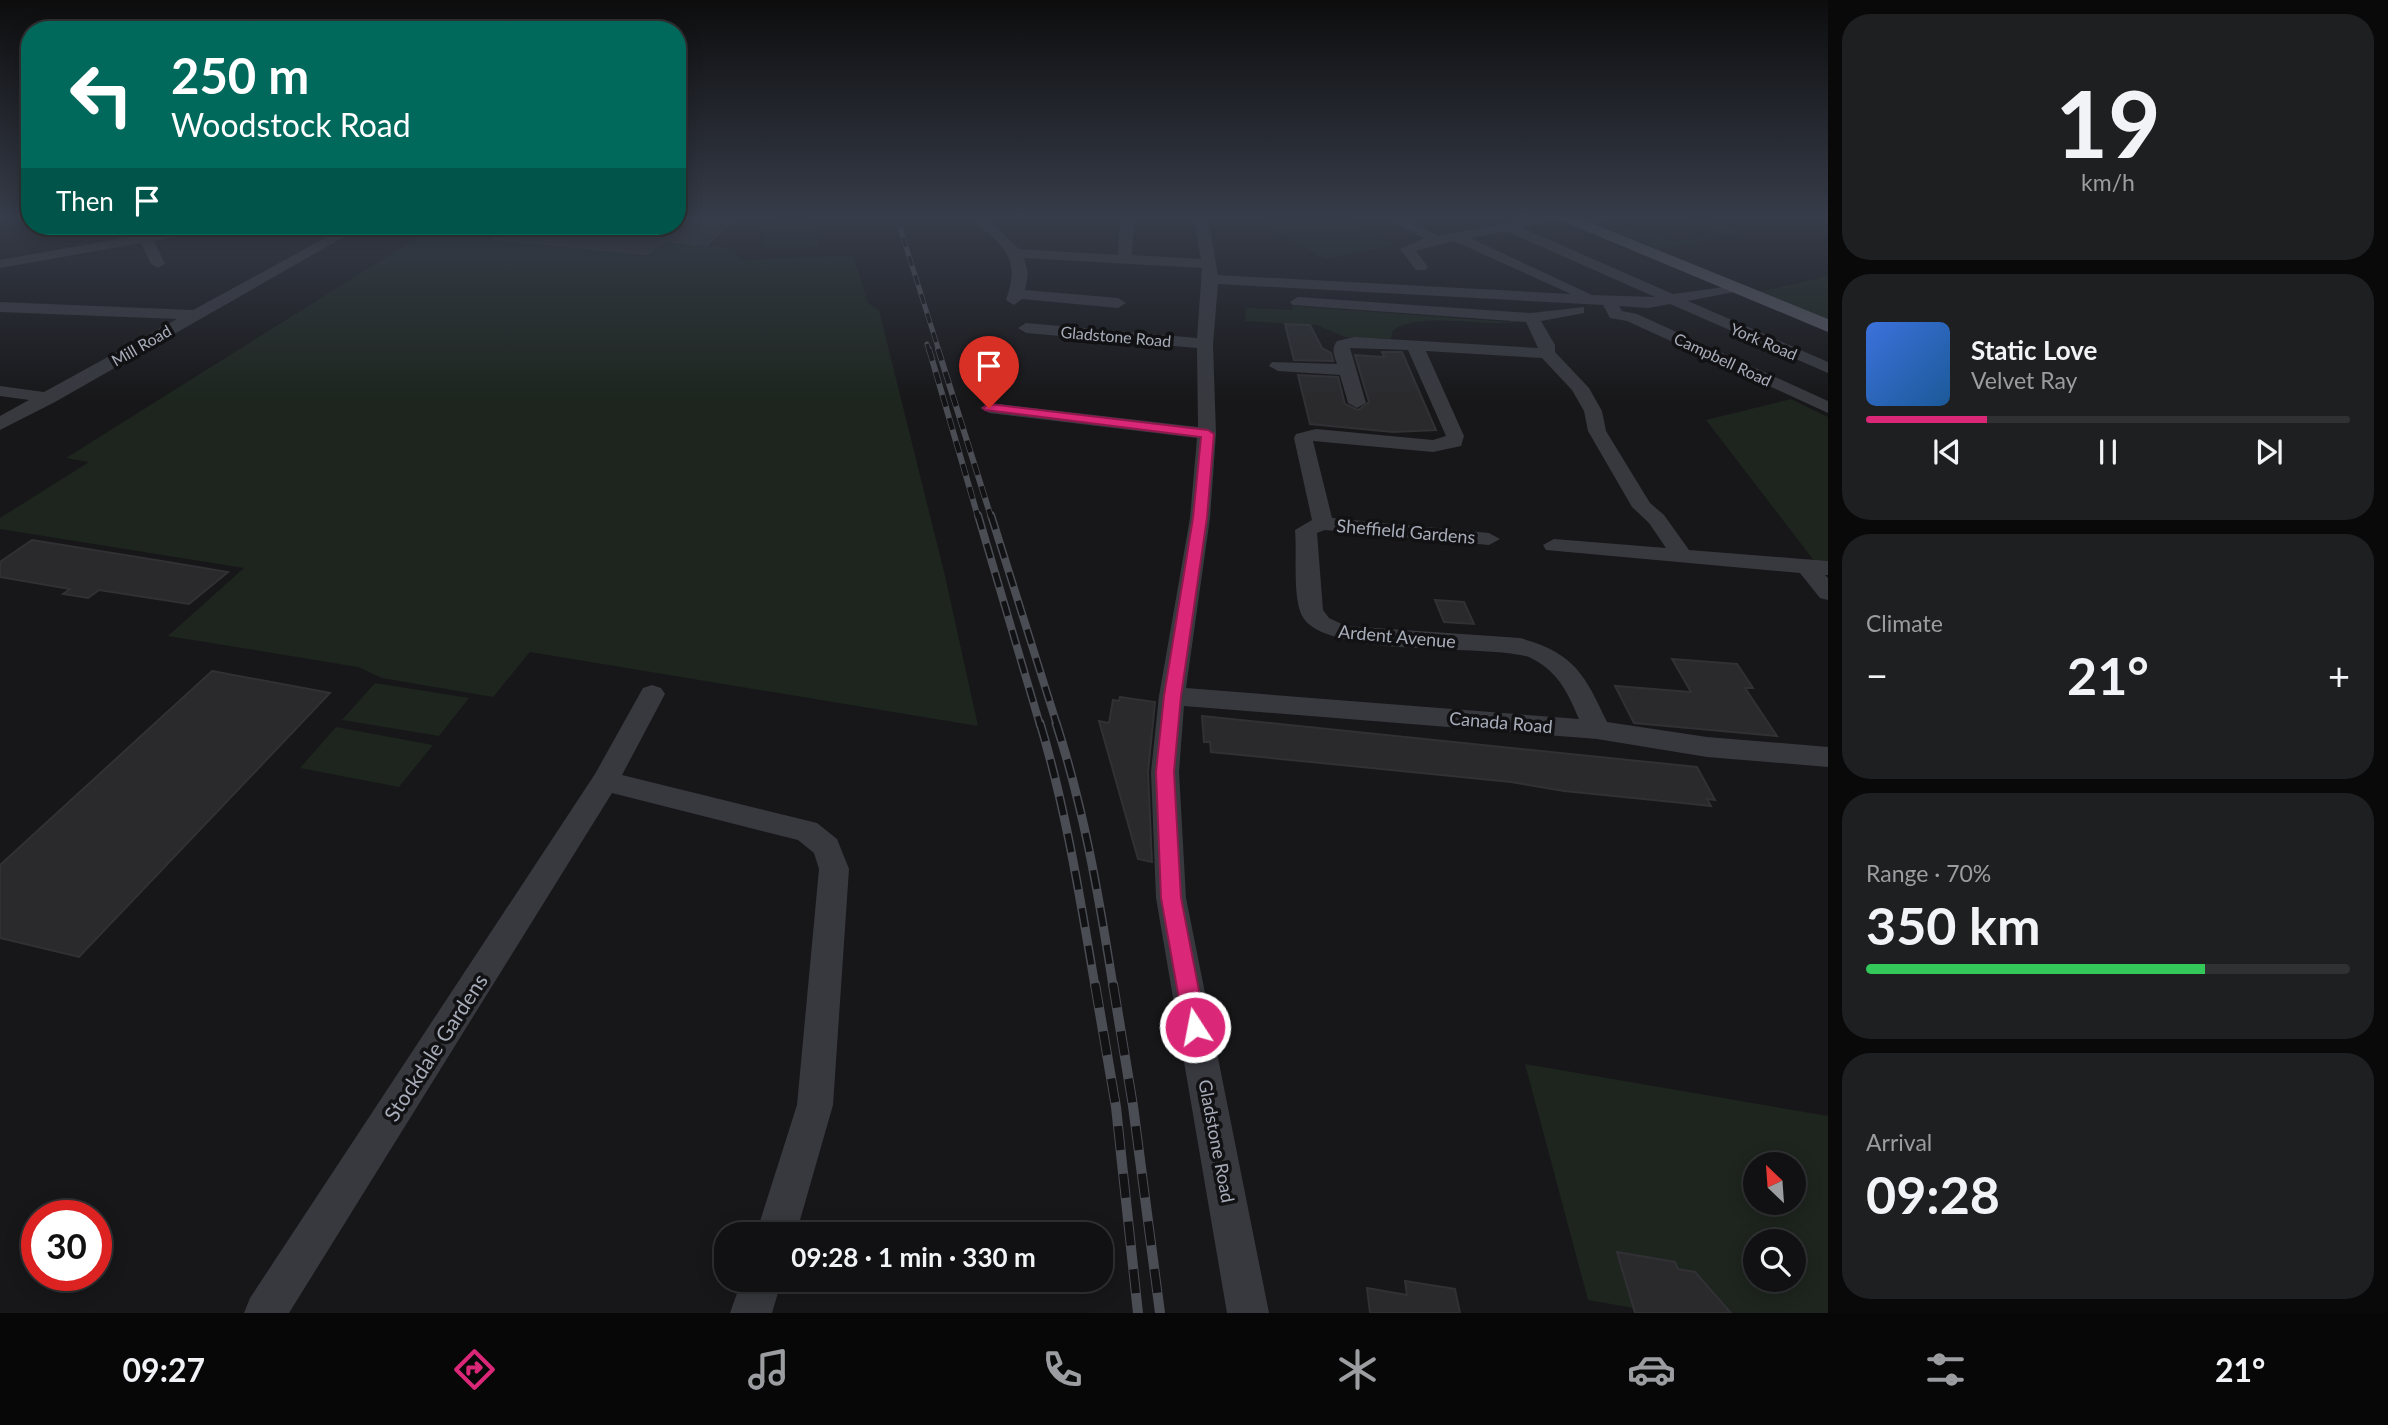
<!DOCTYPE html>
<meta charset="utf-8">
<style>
body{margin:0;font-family:Lato,sans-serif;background:#1e1f21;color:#f1f3f6;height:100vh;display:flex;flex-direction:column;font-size:26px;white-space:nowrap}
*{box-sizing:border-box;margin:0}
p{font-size:23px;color:#9c9da0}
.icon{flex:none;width:38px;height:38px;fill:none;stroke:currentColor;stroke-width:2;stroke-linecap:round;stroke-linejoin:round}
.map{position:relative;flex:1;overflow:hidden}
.sheet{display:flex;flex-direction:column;gap:14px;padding:14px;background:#09090a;width:560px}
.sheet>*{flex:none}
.top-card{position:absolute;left:21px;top:21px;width:665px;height:214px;border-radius:28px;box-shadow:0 4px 18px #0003,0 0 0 2px #303133;background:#00695c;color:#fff;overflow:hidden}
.needle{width:46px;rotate:335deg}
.fabs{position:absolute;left:1743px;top:1152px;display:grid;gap:14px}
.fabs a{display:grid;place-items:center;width:63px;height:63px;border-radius:50%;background:#111113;box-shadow:0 4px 18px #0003,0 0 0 2px #303133;font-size:35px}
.speed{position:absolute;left:21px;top:1200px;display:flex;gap:14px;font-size:35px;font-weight:700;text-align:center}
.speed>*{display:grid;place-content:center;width:91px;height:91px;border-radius:50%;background:#111113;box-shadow:0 4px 18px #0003,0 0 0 2px #303133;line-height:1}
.speed .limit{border:10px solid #d22;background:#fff;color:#111}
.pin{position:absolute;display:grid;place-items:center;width:60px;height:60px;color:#fff;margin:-72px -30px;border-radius:50% 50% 50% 0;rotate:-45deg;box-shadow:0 0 7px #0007}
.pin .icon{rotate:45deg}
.me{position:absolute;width:77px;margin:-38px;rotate:349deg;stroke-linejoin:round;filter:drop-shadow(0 0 5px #0008)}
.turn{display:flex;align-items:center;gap:24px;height:147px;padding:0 35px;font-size:32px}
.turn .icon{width:91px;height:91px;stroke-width:2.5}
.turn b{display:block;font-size:49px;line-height:60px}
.then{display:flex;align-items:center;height:66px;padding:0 35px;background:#0003;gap:14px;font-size:26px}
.big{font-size:52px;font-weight:700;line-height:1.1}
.sheet .tile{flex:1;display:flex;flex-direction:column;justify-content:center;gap:10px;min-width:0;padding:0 24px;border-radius:28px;background:#1e1f21}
.sheet .dial{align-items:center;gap:0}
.dial b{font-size:91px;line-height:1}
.song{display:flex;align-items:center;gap:21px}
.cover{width:84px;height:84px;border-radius:10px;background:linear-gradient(135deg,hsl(220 70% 55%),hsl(210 70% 35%))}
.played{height:7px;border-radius:4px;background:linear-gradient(90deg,#db2777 25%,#303133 25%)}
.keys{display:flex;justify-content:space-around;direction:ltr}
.heat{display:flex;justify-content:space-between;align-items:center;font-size:38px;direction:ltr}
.charge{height:10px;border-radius:5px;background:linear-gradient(90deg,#34c759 70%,#303133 0)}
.trip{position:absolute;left:714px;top:1222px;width:399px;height:70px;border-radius:28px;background:#111113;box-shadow:0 4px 18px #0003,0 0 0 2px #303133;font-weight:700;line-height:70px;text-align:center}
.menu{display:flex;height:112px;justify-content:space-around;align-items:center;background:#070708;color:#9c9da0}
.menu .icon{width:49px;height:49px}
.menu .selected{color:#db2777}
.menu b{font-size:32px;color:#f1f3f6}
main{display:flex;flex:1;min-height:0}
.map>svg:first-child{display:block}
.green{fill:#1d251e;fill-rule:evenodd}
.building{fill:#2a2a2d;stroke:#313135;stroke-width:2}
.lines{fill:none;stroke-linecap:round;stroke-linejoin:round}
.minor{fill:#38393f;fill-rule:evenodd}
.major{fill:#53555e;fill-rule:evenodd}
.rail-far4-casing{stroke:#4b4d54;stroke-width:5}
.rail-far3-casing{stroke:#4b4d54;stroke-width:6}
.rail-far2-casing{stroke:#4b4d54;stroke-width:8}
.rail-far1-casing{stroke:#4b4d54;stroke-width:9}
.rail-casing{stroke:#4b4d54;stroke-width:10}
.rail-far4{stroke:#121214;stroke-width:3.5;stroke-dasharray:10;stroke-linecap:butt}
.rail-far3{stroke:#121214;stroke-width:4.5;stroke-dasharray:12;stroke-linecap:butt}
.rail-far2{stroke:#121214;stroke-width:5;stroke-dasharray:15;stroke-linecap:butt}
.rail-far1{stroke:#121214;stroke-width:6;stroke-dasharray:19;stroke-linecap:butt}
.rail{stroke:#121214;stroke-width:8;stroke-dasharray:24;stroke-linecap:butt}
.route{fill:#db2777;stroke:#8e194d;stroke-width:2}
.labels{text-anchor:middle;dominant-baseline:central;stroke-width:7;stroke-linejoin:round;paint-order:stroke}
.far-street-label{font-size:16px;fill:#a8adba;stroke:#121214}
.street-label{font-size:18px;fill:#a8adba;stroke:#121214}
.near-street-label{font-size:21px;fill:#a8adba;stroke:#121214}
</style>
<main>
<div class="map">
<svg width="1828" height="1313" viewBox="0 0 1828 1313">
<rect width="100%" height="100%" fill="#171719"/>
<path class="green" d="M1262 218H1346L1395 245 1325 259 1264 225Z
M1694 218H1705L1744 233 1658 249 1609 229 1620 226 1634 231 1646 229 1677 241 1716 234 1672 219Z
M808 219 819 226 816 229 819 246 766 249 759 223Z
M436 226H669L680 227 665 241 734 248 741 260 853 255 868 303 879 310 945 576 978 726 530 652 493 697 382 678 358 667 168 636 244 568 0 529V518L89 462 66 458Z
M1828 276V319L1760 292Z
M1292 306 1510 322 1509 318 1525 321C1487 329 1423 310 1393 330L1391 339 1345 337 1317 325 1245 321 1246 308 1293 310Z
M1791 399 1828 417V563L1815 562 1706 420Z
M375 683 469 698 439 736 342 720Z
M336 727 433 745 399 787 300 768Z
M1525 1064 1828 1116V1313H1727L1728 1310 1695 1272 1678 1269 1675 1262 1618 1252 1633 1308 1588 1300ZM1755 1164H1794V1202H1755ZM1755 1241H1794V1279H1755Z"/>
<path class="building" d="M677 218 734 220 707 245 663 241 647 254 495 239V226H677Z
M1285 324 1310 325 1322 348 1331 353 1333 361 1294 360Z
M1382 352H1402L1436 430 1393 432 1310 424 1298 375 1338 377 1345 404 1358 410 1369 402 1355 355 1384 357Z
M32 540 174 563 228 572 189 604 99 590 88 598 63 594 70 589 0 577V562Z
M1435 600 1464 602 1474 624 1444 622Z
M1672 659 1737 664 1753 688H1745L1777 736 1634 723 1615 686 1691 692Z
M212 671 330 693 79 957 0 938V865Z
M1120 697 1155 702 1148 772 1152 862 1138 859 1099 721 1109 723 1113 700 1119 701Z
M1202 716 1697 767 1715 800 1707 799 1711 806 1683 803 1564 791 1511 782 1211 752 1210 742H1204Z
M1617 1252 1675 1262 1678 1269 1695 1272 1731 1313H1635Z
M1405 1281 1455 1289 1460 1313H1370L1367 1288 1407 1295Z"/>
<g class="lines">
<path class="minor" d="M977 218H987L1019 249 1118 255 1120 218H1134L1132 255 1201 259 1194 218H1208L1218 275 1571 294 1454 241 1416 251 1428 267 1426 270H1416L1400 249 1424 238 1385 218H1403L1438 236 1534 218H1563L1522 228 1673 294 1739 285V291L1688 301 1828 362V373L1670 304 1648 308 1619 306 1622 311 1637 314 1828 401V413L1627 321 1610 318 1603 305 1218 284 1213 344 1216 434 1210 518 1186 688 1579 719C1567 691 1558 671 1529 657 1483 643 1314 660 1300 611 1293 589 1297 553 1295 530L1312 520 1294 438 1296 434 1316 429 1433 440 1446 436 1408 350 1350 348 1366 403 1357 408 1348 403 1340 375 1278 371 1269 366 1272 362 1337 364C1334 355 1331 349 1337 341L1354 337 1538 348 1526 322 1293 305 1290 302 1298 297 1531 313 1584 307V313L1541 321 1555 345V352L1589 388 1602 411 1606 431 1650 503 1664 515 1689 550 1828 561V575H1825L1828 578V600L1820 598 1800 573 1546 550 1543 545 1554 539 1666 548 1649 523 1632 507 1588 431 1584 411 1572 390 1542 358 1426 351 1464 436 1461 446 1433 452 1313 441 1332 518 1489 533 1500 539 1489 545 1325 530 1317 533 1323 610 1329 618 1346 626 1520 638C1574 653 1584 673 1607 722L1707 737 1828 747V767L1707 757 1597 739 1184 706 1179 772 1186 898 1269 1313H1227L1156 898 1151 772 1159 696 1190 518 1197 438 989 413 980 408 989 403 1198 427 1197 348 1026 333 1018 328 1026 323 1197 338 1202 268 1024 258 1028 274 1025 290 1118 298 1126 303 1118 308 1022 299 1014 305 1006 300C1020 261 1007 248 977 224ZM1506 231 1655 297 1592 295 1470 238Z
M1591 218H1620L1580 228 1573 224Z
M191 226H219L212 230 154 241 165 264 158 268 151 264 141 243 0 268V260Z
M347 226H363L55 402 0 430V416L29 400 0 396V386L44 392 177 319 0 312V302L193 310Z
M652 685 661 688 665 694 622 775 817 823 837 839 849 869 833 1105 796 1234H756L797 1105 819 869 814 853 798 840 612 793 289 1313H244L250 1298 595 774 643 688Z
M742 1279H782L772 1313H730Z"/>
<path class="major" d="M1555 218H1579L1828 319V332Z"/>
<defs>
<path id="rail-far4" d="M897 218 939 351
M927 344 929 351"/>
<path id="rail-far3" d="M929 349 978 517
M938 349 991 517"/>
<path id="rail-far2" d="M978 515 1040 725
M991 515 1057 725"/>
<path id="rail-far1" d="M1040 723C1066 809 1080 898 1095 986
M1056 723C1084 809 1099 897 1113 986"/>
<path id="rail" d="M1095 984 1116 1107 1138 1313
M1113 984 1133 1106 1160 1313"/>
</defs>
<use href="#rail-far4" class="rail-far4-casing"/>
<use href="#rail-far3" class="rail-far3-casing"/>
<use href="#rail-far2" class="rail-far2-casing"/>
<use href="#rail-far1" class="rail-far1-casing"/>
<use href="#rail" class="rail-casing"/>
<use href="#rail-far4" class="rail-far4"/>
<use href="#rail-far3" class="rail-far3"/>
<use href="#rail-far2" class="rail-far2"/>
<use href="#rail-far1" class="rail-far1"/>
<use href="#rail" class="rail"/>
</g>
<linearGradient id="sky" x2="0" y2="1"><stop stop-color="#0d0d0e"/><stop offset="0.54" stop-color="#363c49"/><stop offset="1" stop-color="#363c49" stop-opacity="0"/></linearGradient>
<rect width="1828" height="402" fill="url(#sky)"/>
<path class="route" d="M989 404 1208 430 1214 434 1207 518 1181 696 1174 772 1181 898 1206 1027 1203 1034 1195 1037 1188 1034 1184 1027 1161 898 1156 772 1164 696 1193 518 1201 437 985 410 983 408Z"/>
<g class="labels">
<g class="far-street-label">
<text transform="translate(1116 336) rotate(5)">Gladstone Road</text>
<text transform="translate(1764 341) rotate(23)">York Road</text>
<text transform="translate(141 345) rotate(-30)">Mill Road</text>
<text transform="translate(1723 359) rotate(25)">Campbell Road</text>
</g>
<g class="street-label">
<text transform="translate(1406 531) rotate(5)">Sheffield Gardens</text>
<text transform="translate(1397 636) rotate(5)">Ardent Avenue</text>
<text transform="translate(1501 722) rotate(5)">Canada Road</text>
<text transform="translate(1217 1141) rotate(79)">Gladstone Road</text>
</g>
<g class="near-street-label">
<text transform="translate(435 1047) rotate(-57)">Stockdale Gardens</text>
</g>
</g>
</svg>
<div class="fabs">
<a><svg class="needle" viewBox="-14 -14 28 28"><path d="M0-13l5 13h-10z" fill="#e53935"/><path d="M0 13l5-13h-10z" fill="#9c9da0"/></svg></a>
<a><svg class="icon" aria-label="search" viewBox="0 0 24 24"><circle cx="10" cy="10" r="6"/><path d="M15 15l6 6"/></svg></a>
</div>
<div class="speed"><div class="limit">30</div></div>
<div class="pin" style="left:989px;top:408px;background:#d93025"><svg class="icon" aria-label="arrive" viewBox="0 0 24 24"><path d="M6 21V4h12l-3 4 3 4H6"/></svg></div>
<svg class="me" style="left:1195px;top:1027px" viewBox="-20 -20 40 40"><circle r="17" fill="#db2777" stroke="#fff" stroke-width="3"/><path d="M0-11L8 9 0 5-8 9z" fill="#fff"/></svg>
<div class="trip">09:28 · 1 min · 330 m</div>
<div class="top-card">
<div class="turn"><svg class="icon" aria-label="left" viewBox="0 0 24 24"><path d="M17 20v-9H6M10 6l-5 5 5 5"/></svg><div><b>250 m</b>Woodstock Road</div></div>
<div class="then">Then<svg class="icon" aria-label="arrive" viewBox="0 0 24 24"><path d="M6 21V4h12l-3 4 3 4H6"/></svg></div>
</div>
</div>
<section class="sheet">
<div class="tile dial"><b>19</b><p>km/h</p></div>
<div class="tile">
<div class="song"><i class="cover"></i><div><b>Static Love</b><p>Velvet Ray</p></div></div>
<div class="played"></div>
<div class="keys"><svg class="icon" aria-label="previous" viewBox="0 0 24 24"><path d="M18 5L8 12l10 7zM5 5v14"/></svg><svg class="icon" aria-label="pause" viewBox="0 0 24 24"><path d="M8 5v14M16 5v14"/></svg><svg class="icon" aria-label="next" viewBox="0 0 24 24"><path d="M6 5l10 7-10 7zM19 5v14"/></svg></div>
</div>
<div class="tile"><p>Climate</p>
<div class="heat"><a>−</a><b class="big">21°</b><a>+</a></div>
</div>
<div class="tile"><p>Range · 70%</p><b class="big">350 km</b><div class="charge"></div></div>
<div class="tile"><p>Arrival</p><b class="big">09:28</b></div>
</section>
</main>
<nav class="menu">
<b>09:27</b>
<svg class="icon selected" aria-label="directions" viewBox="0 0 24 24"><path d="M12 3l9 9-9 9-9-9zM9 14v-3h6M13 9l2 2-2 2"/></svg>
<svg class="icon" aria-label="music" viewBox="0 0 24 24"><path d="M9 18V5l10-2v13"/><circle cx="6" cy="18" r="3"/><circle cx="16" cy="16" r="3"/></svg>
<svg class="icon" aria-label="phone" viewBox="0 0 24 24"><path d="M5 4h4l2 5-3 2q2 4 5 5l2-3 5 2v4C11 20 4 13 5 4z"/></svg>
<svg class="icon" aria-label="climate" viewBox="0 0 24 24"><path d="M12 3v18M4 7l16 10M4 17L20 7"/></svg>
<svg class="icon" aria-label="car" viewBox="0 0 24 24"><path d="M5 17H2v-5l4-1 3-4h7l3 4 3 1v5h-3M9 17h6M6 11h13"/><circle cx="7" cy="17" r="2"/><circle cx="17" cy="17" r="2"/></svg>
<svg class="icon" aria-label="filters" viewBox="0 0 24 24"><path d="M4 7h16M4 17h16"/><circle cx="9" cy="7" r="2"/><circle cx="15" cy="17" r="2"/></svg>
<b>21°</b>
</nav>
